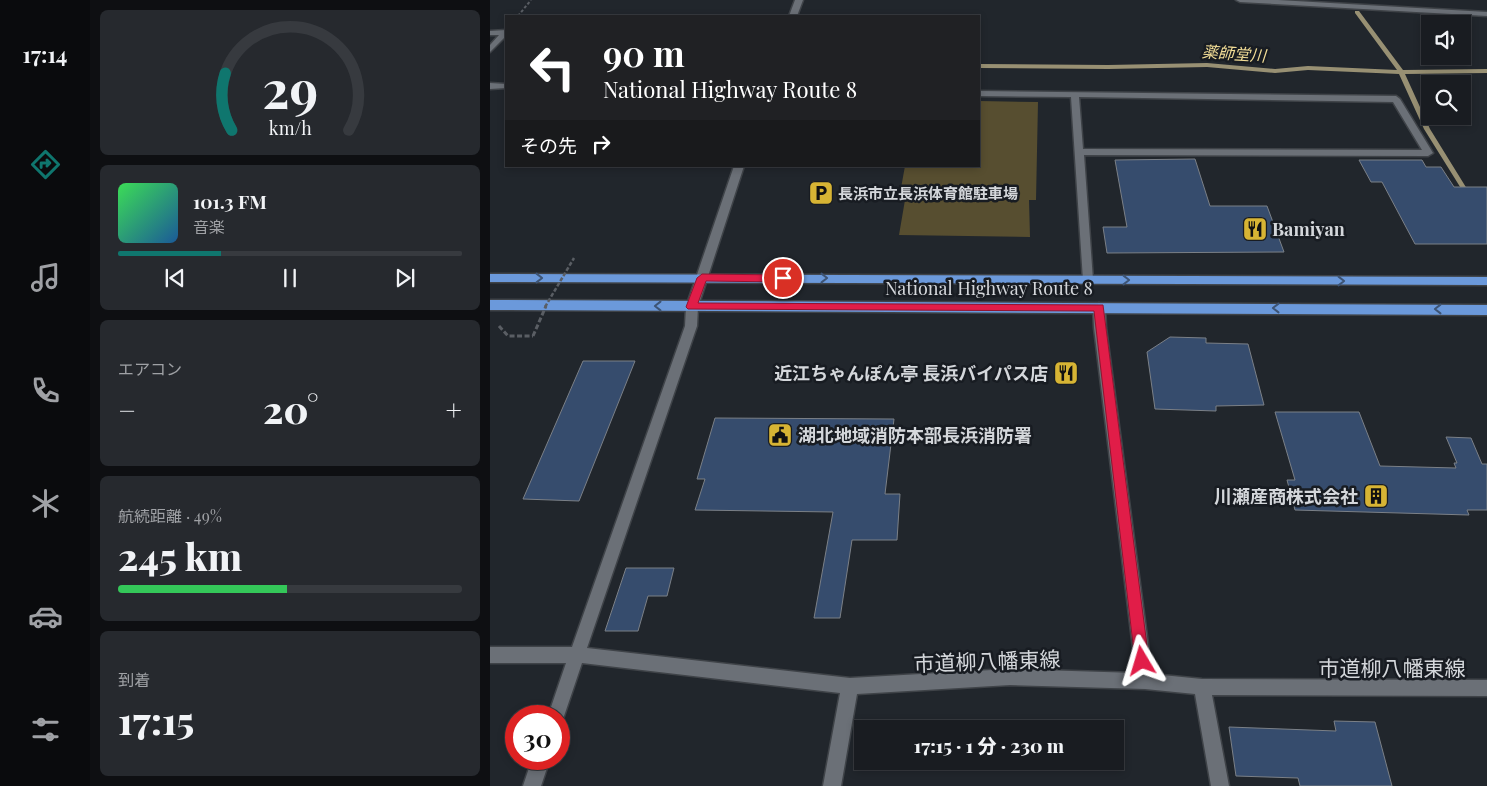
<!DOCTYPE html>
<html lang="ja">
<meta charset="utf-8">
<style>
body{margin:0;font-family:"Playfair Display","Noto Sans JP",serif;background:#26292e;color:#f1f3f6;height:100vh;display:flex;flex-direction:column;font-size:19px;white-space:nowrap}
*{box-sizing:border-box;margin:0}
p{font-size:16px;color:#9fa1a5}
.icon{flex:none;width:28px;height:28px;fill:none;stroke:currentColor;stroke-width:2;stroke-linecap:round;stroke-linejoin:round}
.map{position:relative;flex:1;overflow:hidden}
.drawer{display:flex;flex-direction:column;gap:10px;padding:10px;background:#0e0f12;width:400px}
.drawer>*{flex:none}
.banner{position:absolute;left:15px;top:15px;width:475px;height:152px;border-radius:0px;box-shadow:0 2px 8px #0003,0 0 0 1px #373a3f;background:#202124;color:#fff;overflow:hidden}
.controls{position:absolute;left:931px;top:15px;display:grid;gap:10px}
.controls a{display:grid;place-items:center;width:50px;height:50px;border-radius:0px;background:#191c21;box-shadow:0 2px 8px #0003,0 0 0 1px #373a3f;font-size:25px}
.speed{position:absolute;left:15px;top:705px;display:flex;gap:10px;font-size:25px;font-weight:700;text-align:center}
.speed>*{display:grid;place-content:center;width:65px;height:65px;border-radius:50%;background:#191c21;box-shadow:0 2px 8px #0003,0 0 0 1px #373a3f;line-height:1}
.speed .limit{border:8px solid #d22;background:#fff;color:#111}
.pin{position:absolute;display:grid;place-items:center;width:42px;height:42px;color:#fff;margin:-21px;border:2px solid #fff;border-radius:50%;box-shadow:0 1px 5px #0007}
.me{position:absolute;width:55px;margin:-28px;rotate:353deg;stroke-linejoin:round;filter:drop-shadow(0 0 4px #0008)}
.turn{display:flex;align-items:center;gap:18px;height:105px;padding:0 15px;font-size:22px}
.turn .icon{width:65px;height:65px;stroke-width:2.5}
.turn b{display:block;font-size:35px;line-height:42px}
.then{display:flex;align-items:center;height:48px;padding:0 15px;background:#0003;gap:10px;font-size:19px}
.big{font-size:38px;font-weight:800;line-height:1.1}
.drawer .widget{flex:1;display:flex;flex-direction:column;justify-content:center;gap:8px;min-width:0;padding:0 18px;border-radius:8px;background:#26292e}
.drawer .dial{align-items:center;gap:0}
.dial svg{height:130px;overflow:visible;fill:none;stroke:#373a3f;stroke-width:7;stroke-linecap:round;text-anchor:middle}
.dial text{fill:#f1f3f6;stroke:none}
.song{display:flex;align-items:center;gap:15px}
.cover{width:60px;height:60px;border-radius:8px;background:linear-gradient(135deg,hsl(130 70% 55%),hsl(210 70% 35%))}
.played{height:5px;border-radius:2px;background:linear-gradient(90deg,#0f766e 30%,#373a3f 30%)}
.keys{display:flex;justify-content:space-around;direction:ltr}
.heat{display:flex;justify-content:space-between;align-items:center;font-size:28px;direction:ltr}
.charge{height:8px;border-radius:4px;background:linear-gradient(90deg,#34c759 49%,#373a3f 0)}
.trip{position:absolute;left:364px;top:720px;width:270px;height:50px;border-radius:0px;background:#191c21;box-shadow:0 2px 8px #0003,0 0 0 1px #373a3f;font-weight:800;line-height:50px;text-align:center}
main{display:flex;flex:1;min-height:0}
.dock{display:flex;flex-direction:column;width:90px;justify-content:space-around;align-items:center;background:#0a0b0d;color:#9fa1a5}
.dock .icon{width:35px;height:35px}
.dock .active{color:#0f766e}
.dock b{font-size:22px;color:#f1f3f6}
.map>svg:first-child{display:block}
.green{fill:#574e30}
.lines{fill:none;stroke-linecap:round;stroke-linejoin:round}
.stream{fill:#989073;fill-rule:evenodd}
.building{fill:#364c6d;stroke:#7b8087}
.minor-casing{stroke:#3f4348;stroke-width:3}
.highway-casing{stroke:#3f4348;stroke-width:3}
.path-far1{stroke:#5a5e64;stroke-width:2;stroke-dasharray:3 2;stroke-linecap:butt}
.path{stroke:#5a5e64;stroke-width:3;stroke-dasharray:5 2.5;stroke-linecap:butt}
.minor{fill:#6b7077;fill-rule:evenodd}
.highway{fill:#6b99db;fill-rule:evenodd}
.path-bridge-far1{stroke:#5a5e64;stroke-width:2.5;stroke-dasharray:4 2;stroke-linecap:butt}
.path-bridge{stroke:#5a5e64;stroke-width:3;stroke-dasharray:5 2.5;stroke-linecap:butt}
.oneway{stroke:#3d5475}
.route{fill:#e11d48;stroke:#92132f}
.labels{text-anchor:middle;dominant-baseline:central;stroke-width:5;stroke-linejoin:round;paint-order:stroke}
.far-poi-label{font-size:15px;font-weight:bold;fill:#d4d7db;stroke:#181c22;text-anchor:start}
.far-water-label{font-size:16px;font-style:italic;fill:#f1dc96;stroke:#181c22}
.poi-label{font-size:18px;font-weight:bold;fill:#d4d7db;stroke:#181c22;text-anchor:start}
.street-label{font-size:18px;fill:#d4d7db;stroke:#181c22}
.near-street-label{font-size:21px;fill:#d4d7db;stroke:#181c22}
</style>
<main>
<nav class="dock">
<b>17:14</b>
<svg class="icon active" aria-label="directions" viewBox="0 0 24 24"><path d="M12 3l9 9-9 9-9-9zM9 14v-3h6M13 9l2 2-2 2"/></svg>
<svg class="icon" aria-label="music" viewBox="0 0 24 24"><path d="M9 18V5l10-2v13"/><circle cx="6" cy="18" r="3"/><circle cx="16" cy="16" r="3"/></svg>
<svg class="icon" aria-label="phone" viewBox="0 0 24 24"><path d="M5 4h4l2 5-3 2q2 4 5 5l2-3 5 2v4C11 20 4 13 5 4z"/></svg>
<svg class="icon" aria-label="climate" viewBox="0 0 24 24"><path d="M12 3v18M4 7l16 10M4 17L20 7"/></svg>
<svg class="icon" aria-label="car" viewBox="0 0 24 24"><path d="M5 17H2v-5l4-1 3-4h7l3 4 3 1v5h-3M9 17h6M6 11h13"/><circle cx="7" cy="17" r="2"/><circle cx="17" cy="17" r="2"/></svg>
<svg class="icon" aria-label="filters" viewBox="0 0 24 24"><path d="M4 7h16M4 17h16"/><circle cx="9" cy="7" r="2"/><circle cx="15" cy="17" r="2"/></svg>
</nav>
<section class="drawer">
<div class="widget dial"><svg viewBox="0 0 100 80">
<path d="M14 69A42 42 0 1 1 86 69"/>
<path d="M14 69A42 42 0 0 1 10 34" stroke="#0f766e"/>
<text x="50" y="56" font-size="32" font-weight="700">29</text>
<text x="50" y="72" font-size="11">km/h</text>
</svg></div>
<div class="widget">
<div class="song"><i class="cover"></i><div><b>101.3 FM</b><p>音楽</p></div></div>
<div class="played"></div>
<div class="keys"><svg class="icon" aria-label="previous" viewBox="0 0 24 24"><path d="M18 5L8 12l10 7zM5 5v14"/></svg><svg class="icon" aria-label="pause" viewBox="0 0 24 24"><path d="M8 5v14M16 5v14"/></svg><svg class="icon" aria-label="next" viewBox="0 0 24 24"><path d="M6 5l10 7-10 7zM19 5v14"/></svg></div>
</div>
<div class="widget"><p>エアコン</p>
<div class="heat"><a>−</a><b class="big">20°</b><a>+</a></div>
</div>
<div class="widget"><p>航続距離 · 49%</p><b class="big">245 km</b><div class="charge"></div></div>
<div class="widget"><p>到着</p><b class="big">17:15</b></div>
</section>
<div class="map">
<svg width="997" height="786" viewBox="0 0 997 786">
<rect width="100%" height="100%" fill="#21262c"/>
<path class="green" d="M489 101 548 102 546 200H539L540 237 409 235 415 200 409 199 415 166H489Z"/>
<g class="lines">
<path class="stream" d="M865 11H869L913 70 997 69V73L915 74 940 129 982 197 981 198H977L934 129 909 74 818 70 785 73 717 67 618 69 489 68V64L618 65 717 63 785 69 818 66 907 70 865 13Z"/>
</g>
<path class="building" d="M705 159 720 206H777L794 252 617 253 613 227H637L625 160Z
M869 160H932L936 167H951L964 187H997V244H925L892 182H881Z
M680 337 716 338V343L758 344 774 405 726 406V411L665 409 657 352Z
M93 361H145L89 501 33 499Z
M785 412H869L890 466 966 468 964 463H967L956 437 981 438 992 464H997V510H977L979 515 805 510 797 480H805Z
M225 418 404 419 395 494H410L407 540H362L350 618H324L343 512 205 510 215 479H207Z
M136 568H184L177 596H158L148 631H115Z
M844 721 885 722 902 786H810L808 778 746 776 739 727 846 731Z"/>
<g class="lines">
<defs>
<path id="minor" d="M305 0H313L307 16H299Z
M746 0H788L997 12V16L750 2Z
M16 30V36L0 52V45L9 35H0V31Z
M0 83 16 84V88L0 89Z
M489 91 906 96 910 99 943 153 938 156 594 155 603 280 598 284 593 280 581 97 489 96ZM589 97 903 102 932 150 593 149Z
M244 166H254L208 307 207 326 97 648 360 678 520 669 646 673 604 328 603 307 609 303 615 307 616 328 662 674 712 679 997 680V696L722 695 739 786H721L705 694 655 689 520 685 367 694 351 786H333L350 693 92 663 72 722 69 723V716H58L76 663H0V647H82L195 326 196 307Z
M42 759H60L51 786H33Z"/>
<path id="highway" d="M0 274 997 277V285L0 282Z
M0 300 997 305V315L0 310Z"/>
</defs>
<use href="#minor" class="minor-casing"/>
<use href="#highway" class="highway-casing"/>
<path class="path-far1" d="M28 16 41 0"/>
<path class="path" d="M9 326 18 336H43"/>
<use href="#minor" class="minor"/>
<use href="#highway" class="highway"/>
<path class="path-bridge-far1" d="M55 307 84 258"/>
<path class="path-bridge" d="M43 336 56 306"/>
</g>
<defs><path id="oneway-chevron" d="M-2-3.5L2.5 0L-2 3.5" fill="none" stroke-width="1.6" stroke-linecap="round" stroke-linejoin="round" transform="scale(1.25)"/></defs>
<g class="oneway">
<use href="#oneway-chevron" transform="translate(49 278)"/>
<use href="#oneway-chevron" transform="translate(334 278)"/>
<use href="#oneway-chevron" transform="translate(636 280)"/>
<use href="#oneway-chevron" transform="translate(851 281)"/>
<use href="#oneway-chevron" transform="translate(168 306) rotate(-180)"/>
<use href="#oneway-chevron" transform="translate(786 308) rotate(-180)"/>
<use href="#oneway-chevron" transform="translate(948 309) rotate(-180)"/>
</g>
<path class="route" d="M212 274 293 275 298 278 293 282 216 281 208 303 613 305 659 661 657 666 652 668 647 666 645 661 604 311 198 309 196 307 207 278Z"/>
<defs>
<symbol id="parking-square" viewBox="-11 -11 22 22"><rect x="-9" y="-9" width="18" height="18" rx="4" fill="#d7b434" stroke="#181c22"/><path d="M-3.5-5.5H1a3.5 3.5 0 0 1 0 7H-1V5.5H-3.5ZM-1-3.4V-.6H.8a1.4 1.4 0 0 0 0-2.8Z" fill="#111"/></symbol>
<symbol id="restaurant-square" viewBox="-11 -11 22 22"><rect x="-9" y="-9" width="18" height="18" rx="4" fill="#d7b434" stroke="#181c22"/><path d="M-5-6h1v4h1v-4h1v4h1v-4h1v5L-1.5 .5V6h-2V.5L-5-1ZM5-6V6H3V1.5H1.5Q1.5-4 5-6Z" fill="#111"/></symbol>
<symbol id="civic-square" viewBox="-11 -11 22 22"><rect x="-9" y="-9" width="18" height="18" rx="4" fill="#d7b434" stroke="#181c22"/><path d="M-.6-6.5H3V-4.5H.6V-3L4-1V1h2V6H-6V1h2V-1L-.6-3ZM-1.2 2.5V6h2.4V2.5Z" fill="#111"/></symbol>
<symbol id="building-square" viewBox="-11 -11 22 22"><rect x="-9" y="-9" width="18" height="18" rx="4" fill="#d7b434" stroke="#181c22"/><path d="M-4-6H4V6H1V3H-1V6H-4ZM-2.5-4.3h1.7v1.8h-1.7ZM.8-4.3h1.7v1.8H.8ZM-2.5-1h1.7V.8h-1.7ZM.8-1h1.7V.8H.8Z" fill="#111"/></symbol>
</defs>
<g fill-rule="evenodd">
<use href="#parking-square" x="317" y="179" width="28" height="28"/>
<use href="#restaurant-square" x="751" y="215" width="28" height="28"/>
<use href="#restaurant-square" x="562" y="359" width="28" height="28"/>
<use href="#civic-square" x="276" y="421" width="28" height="28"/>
<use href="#building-square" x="872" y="482" width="28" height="28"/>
</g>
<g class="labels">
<g class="far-poi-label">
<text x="348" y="193">長浜市立長浜体育館駐車場</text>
</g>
<g class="far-water-label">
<text transform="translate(744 53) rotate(4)">薬師堂川</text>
</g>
<g class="poi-label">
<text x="782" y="229">Bamiyan</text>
<text x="558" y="373" text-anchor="end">近江ちゃんぽん亭 長浜バイパス店</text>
<text x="308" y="435">湖北地域消防本部長浜消防署</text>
<text x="868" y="496" text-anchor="end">川瀬産商株式会社</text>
</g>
<g class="street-label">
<text x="499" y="288">National Highway Route 8</text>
</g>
<g class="near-street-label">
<text transform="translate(497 660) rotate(-2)">市道柳八幡東線</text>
<text x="902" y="667">市道柳八幡東線</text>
</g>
</g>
</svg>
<div class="controls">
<a><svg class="icon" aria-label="sound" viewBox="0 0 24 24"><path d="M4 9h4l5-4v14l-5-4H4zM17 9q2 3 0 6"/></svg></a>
<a><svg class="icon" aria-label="search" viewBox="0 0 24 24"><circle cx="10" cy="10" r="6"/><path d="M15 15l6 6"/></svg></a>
</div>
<div class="speed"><div class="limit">30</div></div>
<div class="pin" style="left:293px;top:278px;background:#d93025"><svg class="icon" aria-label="arrive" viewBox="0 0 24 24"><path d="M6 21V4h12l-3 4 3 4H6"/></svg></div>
<svg class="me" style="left:652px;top:661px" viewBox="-20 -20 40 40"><path d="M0-17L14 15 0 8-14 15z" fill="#e11d48" stroke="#fff" stroke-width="4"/></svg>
<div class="trip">17:15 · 1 分 · 230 m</div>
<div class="banner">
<div class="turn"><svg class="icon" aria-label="left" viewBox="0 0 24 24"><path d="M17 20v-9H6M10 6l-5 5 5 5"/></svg><div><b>90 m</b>National Highway Route 8</div></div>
<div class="then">その先<svg class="icon" aria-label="right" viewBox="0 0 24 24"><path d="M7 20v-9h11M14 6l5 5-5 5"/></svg></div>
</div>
</div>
</main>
